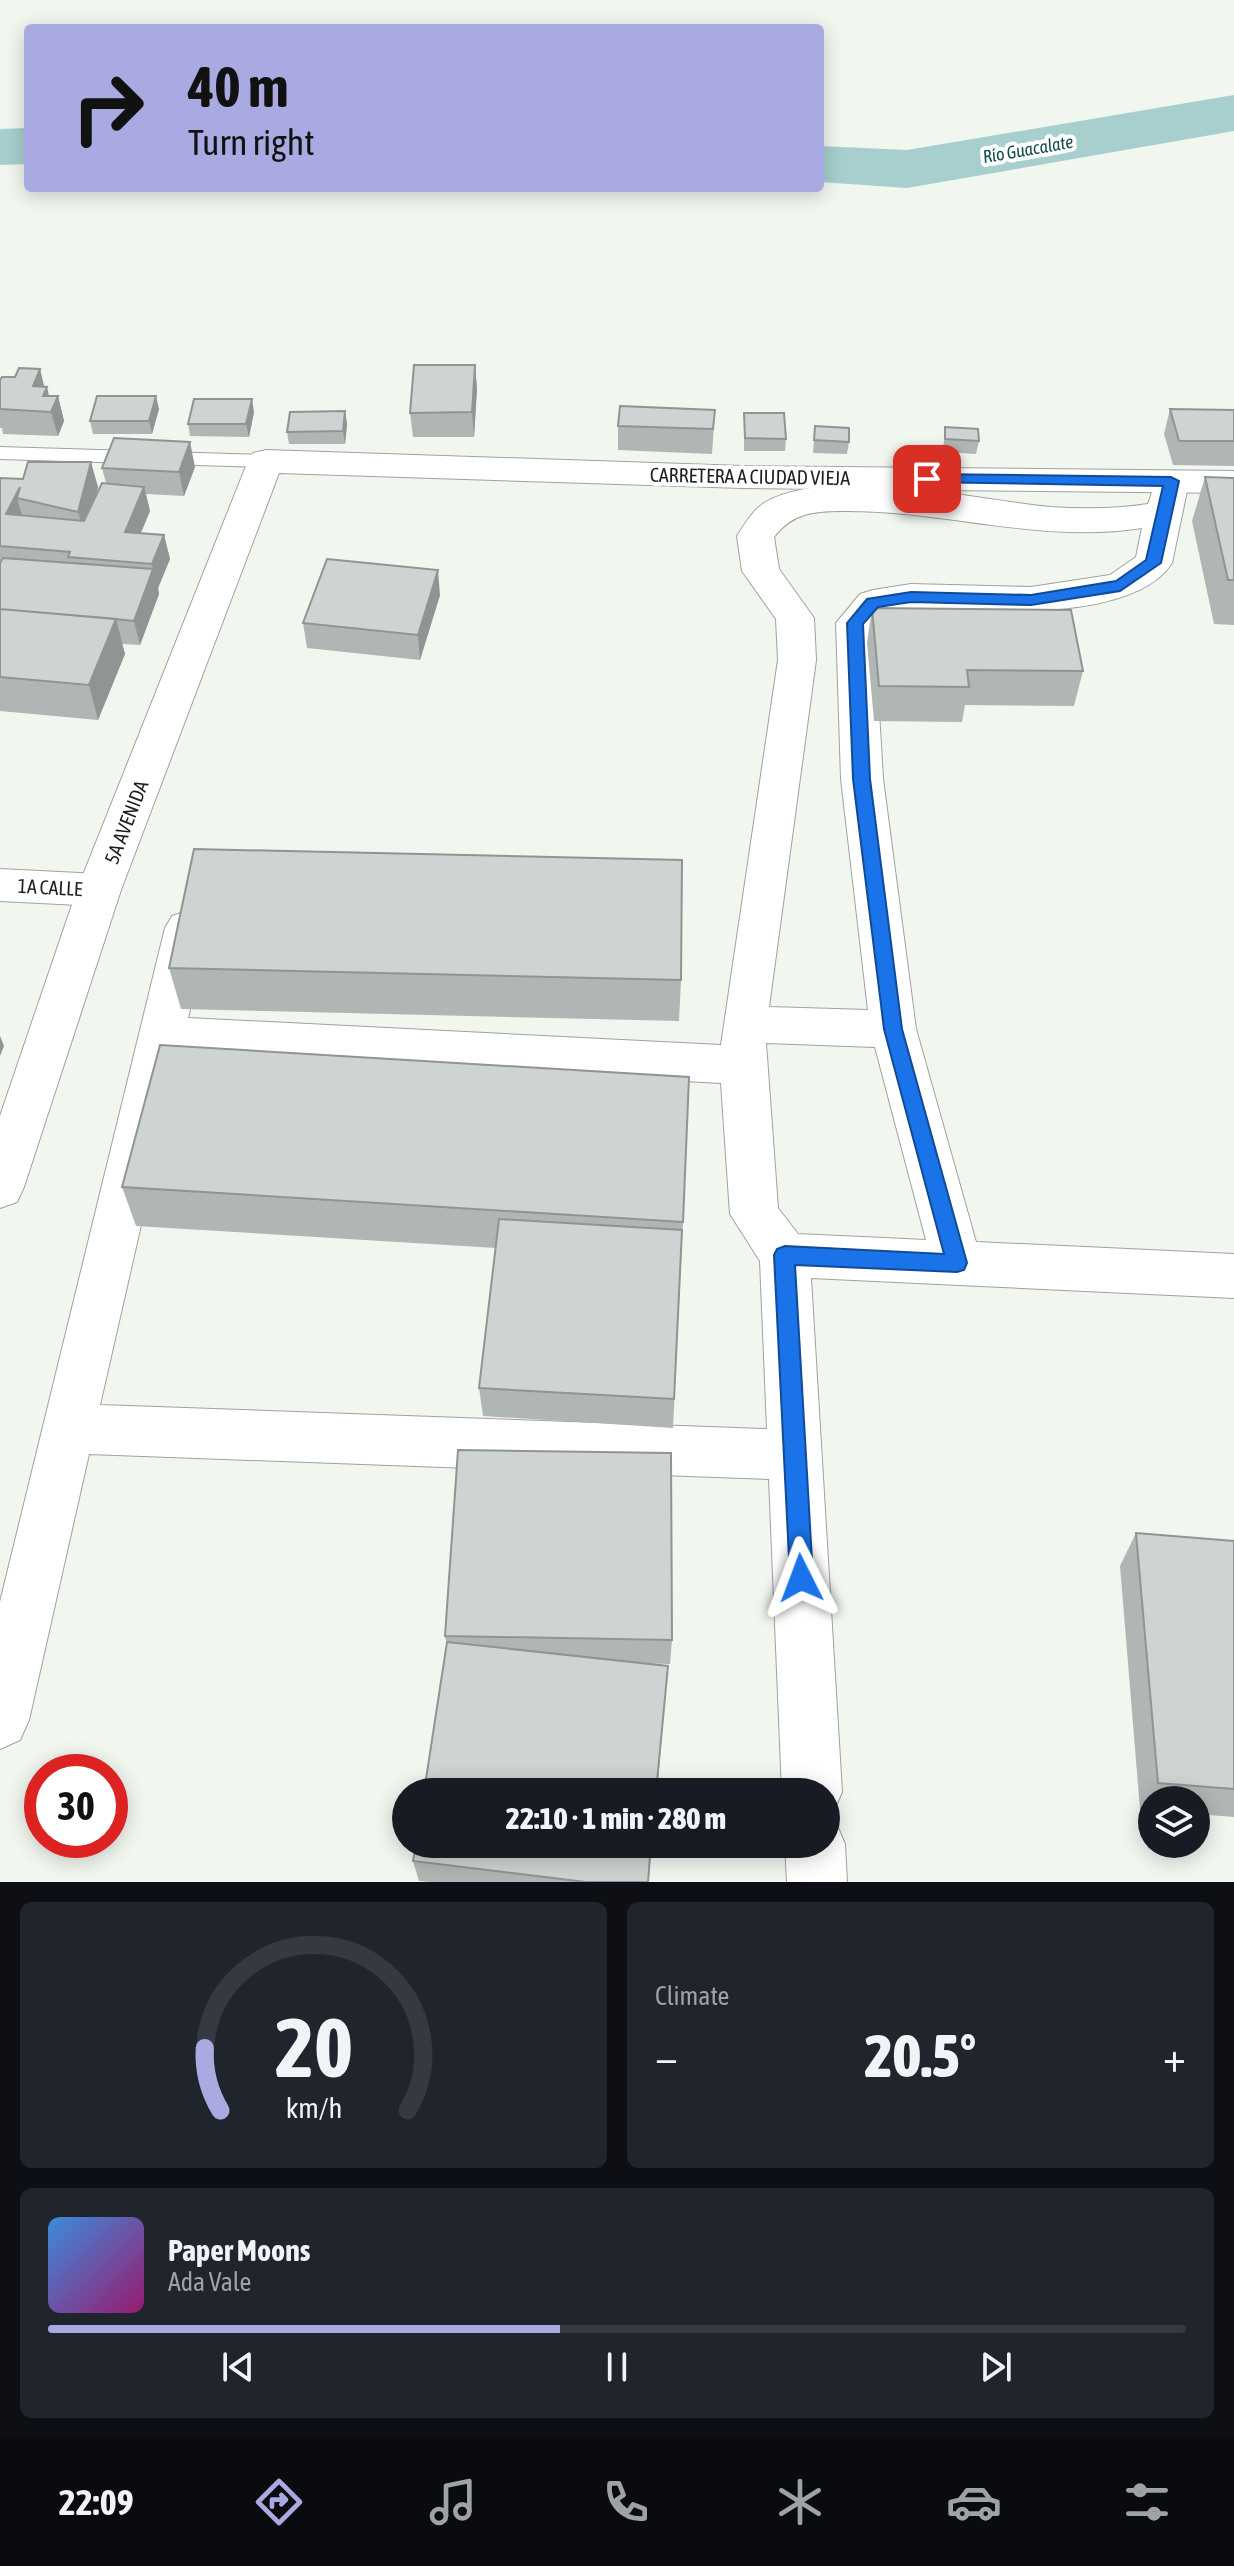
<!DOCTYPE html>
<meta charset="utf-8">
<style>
body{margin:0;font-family:"Asap Condensed",sans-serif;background:#20242c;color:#f1f3f6;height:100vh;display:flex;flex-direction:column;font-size:30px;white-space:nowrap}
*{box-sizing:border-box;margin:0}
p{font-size:26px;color:#9ea1a6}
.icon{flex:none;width:44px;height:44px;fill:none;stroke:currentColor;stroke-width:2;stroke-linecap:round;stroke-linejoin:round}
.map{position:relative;height:1882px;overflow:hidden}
.details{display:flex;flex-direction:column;gap:20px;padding:20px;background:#0d0f14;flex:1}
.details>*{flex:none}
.guide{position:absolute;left:24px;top:24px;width:800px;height:168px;border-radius:8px;box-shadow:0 4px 20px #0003;background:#aaaae2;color:#111;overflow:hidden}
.fabs{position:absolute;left:1138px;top:1786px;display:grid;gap:16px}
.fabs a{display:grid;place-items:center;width:72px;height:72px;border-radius:50%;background:#171b24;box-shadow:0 4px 20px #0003;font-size:40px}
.speed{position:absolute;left:24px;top:1754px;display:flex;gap:16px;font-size:40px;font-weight:700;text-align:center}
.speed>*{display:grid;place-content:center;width:104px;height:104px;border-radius:50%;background:#171b24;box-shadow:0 4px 20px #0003;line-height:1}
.speed .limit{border:12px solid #d22;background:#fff;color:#111}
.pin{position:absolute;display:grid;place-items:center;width:68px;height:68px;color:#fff;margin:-34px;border-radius:16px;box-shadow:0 4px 12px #0006}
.me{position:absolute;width:88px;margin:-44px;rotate:357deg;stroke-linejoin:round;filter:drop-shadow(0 0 6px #0008)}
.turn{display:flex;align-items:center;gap:28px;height:168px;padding:0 32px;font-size:36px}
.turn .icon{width:104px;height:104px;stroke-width:2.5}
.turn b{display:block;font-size:56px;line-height:68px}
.big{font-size:60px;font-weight:800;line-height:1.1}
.details .tile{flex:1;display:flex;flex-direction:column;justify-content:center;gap:12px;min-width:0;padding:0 28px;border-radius:12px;background:#20242c}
.details .dial{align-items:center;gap:0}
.dial svg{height:208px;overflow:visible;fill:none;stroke:#363941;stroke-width:7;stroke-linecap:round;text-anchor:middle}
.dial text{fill:#f1f3f6;stroke:none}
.song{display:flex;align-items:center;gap:24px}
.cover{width:96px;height:96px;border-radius:12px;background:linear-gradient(135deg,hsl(210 70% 55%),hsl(320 70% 35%))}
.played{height:8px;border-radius:4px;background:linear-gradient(90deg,#aaaae2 45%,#363941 45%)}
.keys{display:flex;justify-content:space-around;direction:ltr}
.heat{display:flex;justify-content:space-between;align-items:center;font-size:44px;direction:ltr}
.details .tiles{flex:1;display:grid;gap:20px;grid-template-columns:1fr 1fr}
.tile:last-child{grid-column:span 2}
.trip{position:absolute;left:392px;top:1778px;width:448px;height:80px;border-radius:40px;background:#171b24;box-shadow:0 4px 20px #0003;font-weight:800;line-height:80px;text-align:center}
.menu{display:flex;height:128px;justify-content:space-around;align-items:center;background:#090b0e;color:#9ea1a6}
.menu .icon{width:56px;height:56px}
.menu .active{color:#aaaae2}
.menu b{font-size:36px;color:#f1f3f6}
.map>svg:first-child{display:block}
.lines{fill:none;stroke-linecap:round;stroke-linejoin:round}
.river{fill:#a7cfcd;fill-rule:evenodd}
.service-casing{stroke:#9fa39d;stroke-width:2}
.minor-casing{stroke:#9fa39d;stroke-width:2}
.secondary-casing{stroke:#9fa39d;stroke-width:2}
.primary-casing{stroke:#9fa39d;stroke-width:2}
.service{fill:#fff;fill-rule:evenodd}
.minor{fill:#fff;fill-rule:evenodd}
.secondary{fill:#fff;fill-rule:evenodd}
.primary{fill:#fff;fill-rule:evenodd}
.wall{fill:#b0b6b4}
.shaded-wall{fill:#909492}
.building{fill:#cdd4d1;stroke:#909492;stroke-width:2}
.route{fill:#1a73e8;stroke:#114b97;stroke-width:2}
.labels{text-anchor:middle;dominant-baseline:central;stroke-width:8;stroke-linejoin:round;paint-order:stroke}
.far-water-label{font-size:18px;font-style:italic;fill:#114b4a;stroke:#fff}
.street-label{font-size:20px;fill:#1d1f1d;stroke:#fff}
</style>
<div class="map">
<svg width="1234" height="1882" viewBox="0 0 1234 1882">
<rect width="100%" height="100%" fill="#f1f6ef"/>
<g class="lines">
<path class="river" d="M1234 95V131L907 188 820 182V146L907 150Z
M28 128V164L0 165V129Z"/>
<defs>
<path id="service" d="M0 447 266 455 276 461 266 467 0 459Z"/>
<path id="minor" d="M1170 475 1183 478 1188 486 1172 563C1138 616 1018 612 962 611 939 610 910 605 888 613 882 615 878 621 874 626L883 779 916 1029 976 1242 1234 1254V1298L811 1278 842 1792 833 1813 826 1816V1792H782L769 1479 89 1454 29 1720 20 1740 0 1749V1602L165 928 172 916 187 911 202 916 209 928 188 1018 721 1045 778 660 776 619 742 571 737 536C744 525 753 510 764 503 828 465 977 500 1050 507 1083 509 1116 509 1148 504L1157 478ZM843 511C943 510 1043 544 1142 528L1136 557 1110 575 1031 587 911 584 873 590 860 594 836 623 841 779 868 1010 769 1007 816 660 814 618 779 569 774 537C792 513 814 511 843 511ZM766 1043 875 1047 926 1240 798 1234 778 1208ZM180 1054 721 1083 730 1214 760 1261 767 1429 100 1405Z
M826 1818 836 1823 845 1844 847 1882H787L785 1844H826Z"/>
<path id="secondary" d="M266 450 743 466 1234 471V493L743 488 279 473 121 890 24 1187 17 1202 0 1208V1116L77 890 248 461 253 453Z"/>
<path id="primary" d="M0 869 99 874 114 878 121 890 114 902 99 906 0 901Z"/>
</defs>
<use href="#service" class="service-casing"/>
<use href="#minor" class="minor-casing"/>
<use href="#secondary" class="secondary-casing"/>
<use href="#primary" class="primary-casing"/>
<use href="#service" class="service"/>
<use href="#minor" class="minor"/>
<use href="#secondary" class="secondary"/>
<use href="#primary" class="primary"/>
</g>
<path class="wall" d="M475 365 477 389 474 437H413L410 413Z
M40 369 44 387 49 396H58L64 421 58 436 3 434 2 428H0V380L15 377Z
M159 409 152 434H93L90 421Z
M1170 409 1234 410V466L1173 465 1164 434Z
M715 410 712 454 618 450V426Z
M345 411 347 424 345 444H289L287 432Z
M254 412 249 437 190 436 188 424Z
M744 413 786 439 785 451H744Z
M815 426 849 442 847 454 813 453Z
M945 427 979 441 976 454 943 452Z
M195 467 184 496 146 494 150 511 141 533 164 535 170 559 158 588 159 594 140 645 122 644 125 654 98 720 0 711V478L98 487 95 499 106 483 102 468Z
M1205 477 1234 478V625L1214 624 1192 521Z
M440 595 420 660 307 648 303 623Z
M872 608 1083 671 1074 706 965 705 962 722 874 721 867 643Z
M169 968 681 980 679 1021 181 1009Z
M122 1187 683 1222 673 1428 483 1416 479 1388 496 1248 136 1226Z
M1136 1533 1234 1541V1817L1196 1814V1800H1152V1810L1140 1809 1120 1566Z
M445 1636 672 1640 670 1664 640 1663 666 1690 447 1645Z
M416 1844H652L648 1882H429L419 1881 413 1861Z"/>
<path class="shaded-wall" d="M475 365 477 389 474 437 472 412Z
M40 369 45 390 47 387 52 409 58 396 64 421 58 436 51 412 33 386Z
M156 396 159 409 152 434 149 421Z
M252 399 254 412 249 437 246 424Z
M345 411 347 424 345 444 343 431Z
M190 442 195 467 184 496 179 472Z
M91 462 98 487 85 537 78 512Z
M20 487 17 498 23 519 6 514Z
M144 487 150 511 131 556 125 532Z
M164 535 170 559 158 588 159 594 140 645 134 621 153 570 152 564Z
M438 570 440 595 420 660 418 635Z
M116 619 125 654 98 720 89 685Z
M0 1036 4 1046 0 1056Z
M668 1666 657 1792H656Z"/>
<path class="building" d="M414 365H475L472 412 410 413Z
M19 368 40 369 33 386 47 387 43 396H58L51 412 0 409V380L2 377H15Z
M97 396H156L149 421H90Z
M194 399H252L246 424H188Z
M620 406 715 410 713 429 618 426Z
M1170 409 1234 410V441H1179Z
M345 411 343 431 287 432 290 412Z
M744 413H784L786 439 745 438Z
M815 426 849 428V442L814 440Z
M945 427 978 429 979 441 945 439Z
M114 438 190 442 179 472 102 468Z
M28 462H91L78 512 17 498 20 487 6 514 84 521 102 483 144 487 125 532 164 535 152 564 68 557 70 552 0 546V478L23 479Z
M1205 477 1234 478V580H1228Z
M3 558 153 569 134 621 115 619 0 609V563Z
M327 559 438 570 418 635 303 623Z
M872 608 1071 610 1083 671 967 670 969 687 879 686Z
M0 609 116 619 89 685 0 677Z
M194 849 682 860 681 980 169 968Z
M160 1045 689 1077 683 1222 122 1187Z
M499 1219 682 1230 674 1399 479 1388Z
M458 1450 671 1453 672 1640 445 1636Z
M1136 1533 1234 1541V1789L1158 1783Z
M447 1642 668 1666 656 1792H424Z
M416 1844H651L648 1882H586L413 1861Z"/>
<path class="route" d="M927 474 1171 477 1179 481 1161 563 1120 591 1031 605 911 602 878 607 863 624 870 779 902 1029 967 1263 964 1270 957 1272 795 1265 813 1578 809 1586 801 1589 793 1586 790 1578 774 1255 777 1249 785 1246 944 1254 884 1029 853 779 847 623 867 599 873 598 911 592 1031 595 1116 581 1146 560 1163 486 921 482 919 479Z"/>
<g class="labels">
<g class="far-water-label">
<text transform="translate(1028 149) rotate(-10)">Río Guacalate</text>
</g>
<g class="street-label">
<text transform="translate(750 476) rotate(1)">CARRETERA A CIUDAD VIEJA</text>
<text transform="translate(126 822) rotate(-69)">5A AVENIDA</text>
<text transform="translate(50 887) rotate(3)">1A CALLE</text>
</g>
</g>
</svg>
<div class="fabs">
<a><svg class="icon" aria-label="layers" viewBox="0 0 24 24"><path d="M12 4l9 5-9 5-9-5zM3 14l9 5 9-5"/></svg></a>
</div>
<div class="speed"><div class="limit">30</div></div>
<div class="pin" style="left:927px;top:479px;background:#d93025"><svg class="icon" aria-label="arrive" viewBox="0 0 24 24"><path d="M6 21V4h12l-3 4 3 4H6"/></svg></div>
<svg class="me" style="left:801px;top:1578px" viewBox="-20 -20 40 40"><path d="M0-17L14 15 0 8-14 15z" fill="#1a73e8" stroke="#fff" stroke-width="4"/></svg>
<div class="trip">22:10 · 1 min · 280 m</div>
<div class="guide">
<div class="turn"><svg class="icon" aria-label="right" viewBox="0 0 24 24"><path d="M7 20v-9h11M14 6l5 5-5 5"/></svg><div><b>40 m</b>Turn right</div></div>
</div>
</div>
<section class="details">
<div class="tiles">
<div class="tile dial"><svg viewBox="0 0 100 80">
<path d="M14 69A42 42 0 1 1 86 69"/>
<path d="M14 69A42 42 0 0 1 8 45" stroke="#aaaae2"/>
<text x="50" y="56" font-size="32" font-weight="700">20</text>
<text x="50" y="72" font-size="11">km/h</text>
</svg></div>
<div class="tile"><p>Climate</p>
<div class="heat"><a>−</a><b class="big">20.5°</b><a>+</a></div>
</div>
<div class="tile">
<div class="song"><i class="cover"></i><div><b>Paper Moons</b><p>Ada Vale</p></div></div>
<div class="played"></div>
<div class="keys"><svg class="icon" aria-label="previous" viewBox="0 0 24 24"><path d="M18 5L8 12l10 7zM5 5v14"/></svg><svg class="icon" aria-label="pause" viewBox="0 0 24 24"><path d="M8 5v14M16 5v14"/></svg><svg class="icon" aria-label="next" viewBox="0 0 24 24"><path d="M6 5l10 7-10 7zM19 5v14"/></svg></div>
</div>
</div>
</section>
<nav class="menu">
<b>22:09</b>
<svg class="icon active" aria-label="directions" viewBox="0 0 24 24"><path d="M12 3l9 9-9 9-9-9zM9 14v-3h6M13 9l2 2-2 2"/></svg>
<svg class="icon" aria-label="music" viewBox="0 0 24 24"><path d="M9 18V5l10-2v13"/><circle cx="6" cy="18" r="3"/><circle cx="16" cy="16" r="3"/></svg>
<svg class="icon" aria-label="phone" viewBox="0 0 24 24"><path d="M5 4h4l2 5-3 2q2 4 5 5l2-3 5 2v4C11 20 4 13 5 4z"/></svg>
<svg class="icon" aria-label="climate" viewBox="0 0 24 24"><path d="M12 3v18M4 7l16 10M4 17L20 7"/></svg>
<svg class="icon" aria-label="car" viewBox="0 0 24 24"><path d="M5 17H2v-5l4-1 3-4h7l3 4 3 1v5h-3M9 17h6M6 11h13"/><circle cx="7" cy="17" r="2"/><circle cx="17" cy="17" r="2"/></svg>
<svg class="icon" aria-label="filters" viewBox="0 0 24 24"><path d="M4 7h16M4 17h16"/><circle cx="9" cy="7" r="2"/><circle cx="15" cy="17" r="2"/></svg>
</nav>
